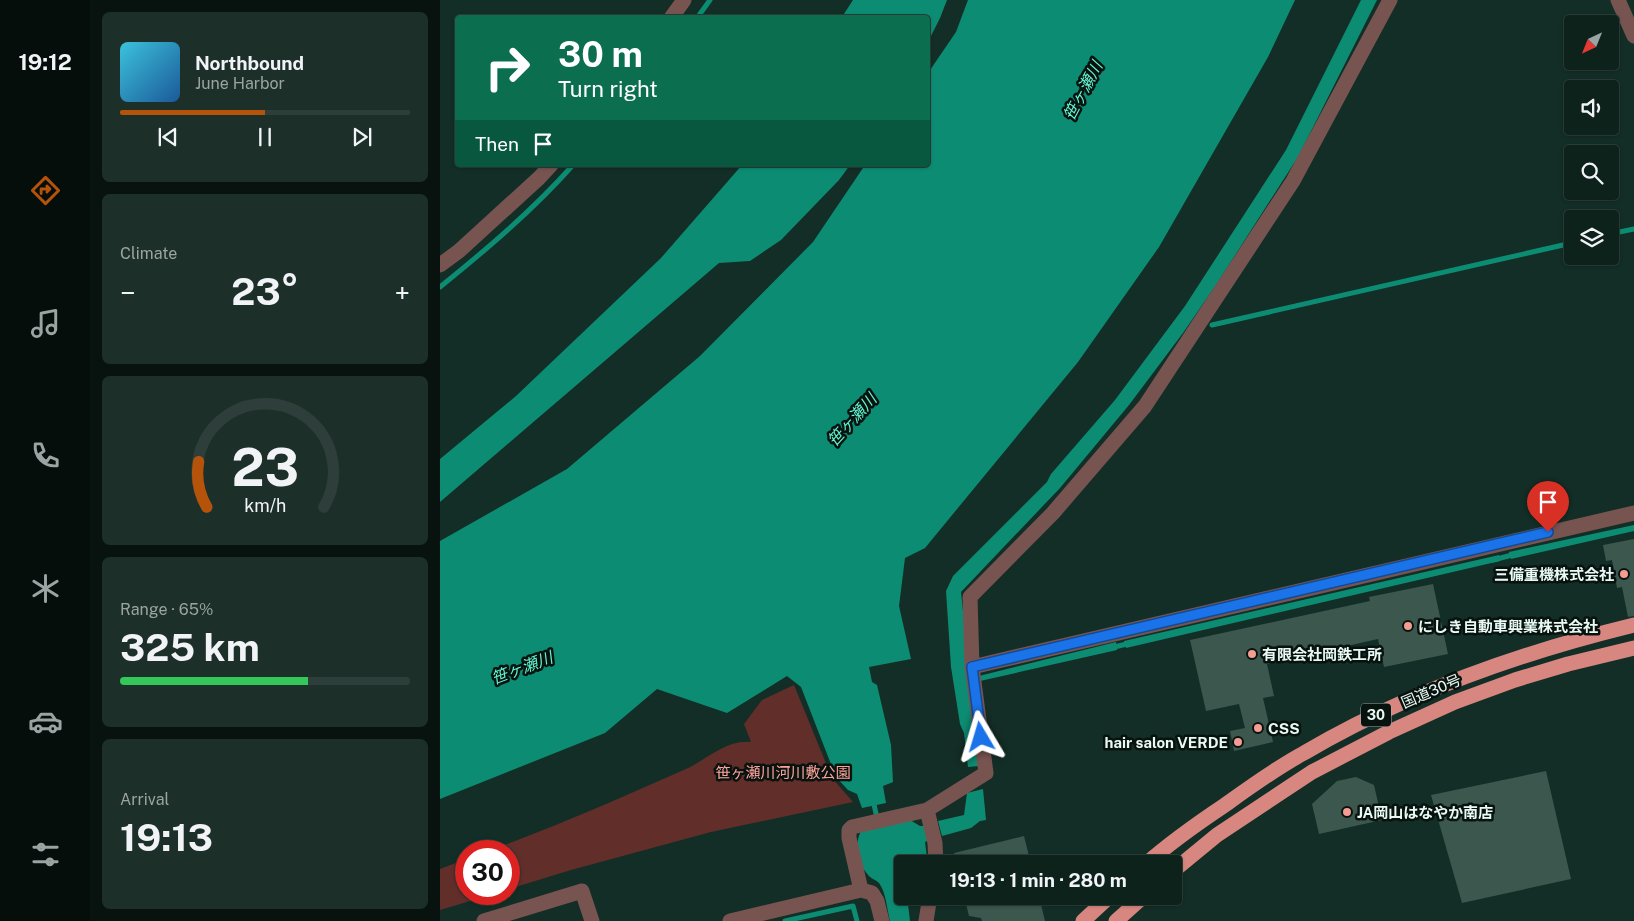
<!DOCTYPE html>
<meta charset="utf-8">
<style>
body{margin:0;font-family:"Public Sans","Noto Sans JP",sans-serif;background:#1c2f29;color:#f1f3f6;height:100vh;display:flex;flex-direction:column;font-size:19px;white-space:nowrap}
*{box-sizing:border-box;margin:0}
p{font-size:16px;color:#9ba4a3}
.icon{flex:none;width:28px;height:28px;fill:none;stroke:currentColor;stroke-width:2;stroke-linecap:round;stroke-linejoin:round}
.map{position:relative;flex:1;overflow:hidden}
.sheet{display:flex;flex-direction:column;gap:12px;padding:12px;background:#08130f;width:350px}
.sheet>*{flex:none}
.guide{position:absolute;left:15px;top:15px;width:475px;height:152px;border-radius:5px;box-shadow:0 1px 4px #0004,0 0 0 1px #2e3f3b;background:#0b6e4f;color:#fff;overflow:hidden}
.needle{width:32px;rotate:223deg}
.tools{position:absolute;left:1124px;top:15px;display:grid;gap:10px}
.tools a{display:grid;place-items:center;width:55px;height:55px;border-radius:5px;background:#0e221c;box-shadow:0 1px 4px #0004,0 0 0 1px #2e3f3b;font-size:25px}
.speed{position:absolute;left:15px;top:840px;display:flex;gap:10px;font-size:25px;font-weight:700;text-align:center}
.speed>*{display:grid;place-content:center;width:65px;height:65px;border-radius:50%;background:#0e221c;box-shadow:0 1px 4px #0004,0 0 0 1px #2e3f3b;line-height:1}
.speed .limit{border:8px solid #d22;background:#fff;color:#111}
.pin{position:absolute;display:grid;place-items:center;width:42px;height:42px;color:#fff;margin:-51px -21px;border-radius:50% 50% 50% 0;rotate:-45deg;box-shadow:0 0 5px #0007}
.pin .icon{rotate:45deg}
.me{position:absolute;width:55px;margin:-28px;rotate:353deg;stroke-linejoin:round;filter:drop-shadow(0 0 4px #0008)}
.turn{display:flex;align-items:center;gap:18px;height:105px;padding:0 20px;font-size:22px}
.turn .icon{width:65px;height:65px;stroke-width:2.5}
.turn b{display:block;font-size:35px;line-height:42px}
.then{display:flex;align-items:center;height:48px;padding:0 20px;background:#0003;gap:10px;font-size:19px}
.big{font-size:38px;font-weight:700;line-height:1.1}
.sheet .card{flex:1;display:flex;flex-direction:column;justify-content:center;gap:8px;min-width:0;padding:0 18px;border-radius:8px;background:#1c2f29}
.sheet .dial{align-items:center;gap:0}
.dial svg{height:130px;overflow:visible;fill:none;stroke:#2e3f3b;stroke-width:7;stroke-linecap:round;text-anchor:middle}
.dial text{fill:#f1f3f6;stroke:none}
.song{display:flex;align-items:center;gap:15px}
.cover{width:60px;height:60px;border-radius:8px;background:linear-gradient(135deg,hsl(190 70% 55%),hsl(210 70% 35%))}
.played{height:5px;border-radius:2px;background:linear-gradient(90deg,#b45309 50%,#2e3f3b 50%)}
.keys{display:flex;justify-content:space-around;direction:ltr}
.heat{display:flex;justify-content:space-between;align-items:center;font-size:28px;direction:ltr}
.charge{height:8px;border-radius:4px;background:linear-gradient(90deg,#34c759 65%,#2e3f3b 0)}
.trip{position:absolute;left:454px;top:855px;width:288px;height:50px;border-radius:5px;background:#0e221c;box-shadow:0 1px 4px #0004,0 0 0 1px #2e3f3b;font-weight:700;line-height:50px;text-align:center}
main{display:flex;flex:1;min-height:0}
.dock{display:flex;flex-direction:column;width:90px;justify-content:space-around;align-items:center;background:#060e0b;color:#9ba4a3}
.dock .icon{width:35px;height:35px}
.dock .on{color:#b45309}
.dock b{font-size:22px;color:#f1f3f6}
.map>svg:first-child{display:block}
.green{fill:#622e2a}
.water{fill:#0c8d73}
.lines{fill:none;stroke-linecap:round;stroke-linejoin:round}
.stream{stroke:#0c8d73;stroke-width:5}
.building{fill:#3b574e}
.minor{stroke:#785451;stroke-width:15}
.trunk{stroke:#d88780;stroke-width:15}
.route-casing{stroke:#114b97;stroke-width:12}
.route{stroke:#1a73e8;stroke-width:9}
.poi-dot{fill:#f59c93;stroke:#081310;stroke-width:2}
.labels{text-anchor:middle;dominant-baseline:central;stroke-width:5;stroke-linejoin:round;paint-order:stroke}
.shield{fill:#081310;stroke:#a6b4b0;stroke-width:1}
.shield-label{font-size:14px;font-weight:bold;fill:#e9f9f4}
.poi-label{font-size:15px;font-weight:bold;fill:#e9f9f4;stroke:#081310;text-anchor:start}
.street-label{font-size:15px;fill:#e9f9f4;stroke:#081310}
.park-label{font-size:15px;fill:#fda299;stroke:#081310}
.water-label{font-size:16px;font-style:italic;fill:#61f6d0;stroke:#081310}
</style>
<main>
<nav class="dock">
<b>19:12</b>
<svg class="icon on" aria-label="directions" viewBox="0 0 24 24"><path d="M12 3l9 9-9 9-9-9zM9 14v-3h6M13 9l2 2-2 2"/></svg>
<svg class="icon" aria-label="music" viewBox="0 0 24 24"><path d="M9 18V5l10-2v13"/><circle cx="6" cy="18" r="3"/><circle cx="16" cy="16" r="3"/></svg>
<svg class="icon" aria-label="phone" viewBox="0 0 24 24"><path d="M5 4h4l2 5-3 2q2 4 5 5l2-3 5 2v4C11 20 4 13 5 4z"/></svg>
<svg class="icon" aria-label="climate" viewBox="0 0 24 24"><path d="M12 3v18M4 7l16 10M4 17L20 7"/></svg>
<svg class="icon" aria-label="car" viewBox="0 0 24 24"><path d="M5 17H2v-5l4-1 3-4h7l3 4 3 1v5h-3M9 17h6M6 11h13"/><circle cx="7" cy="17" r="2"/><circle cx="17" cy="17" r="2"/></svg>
<svg class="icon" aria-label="filters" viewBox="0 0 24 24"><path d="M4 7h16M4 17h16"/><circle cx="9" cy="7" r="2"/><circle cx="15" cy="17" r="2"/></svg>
</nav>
<section class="sheet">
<div class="card">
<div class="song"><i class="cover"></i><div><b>Northbound</b><p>June Harbor</p></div></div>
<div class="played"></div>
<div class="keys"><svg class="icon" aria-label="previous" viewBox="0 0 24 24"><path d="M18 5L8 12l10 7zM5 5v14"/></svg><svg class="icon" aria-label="pause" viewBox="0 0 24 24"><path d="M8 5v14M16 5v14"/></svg><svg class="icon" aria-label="next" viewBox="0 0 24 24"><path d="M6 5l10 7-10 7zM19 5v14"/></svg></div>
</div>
<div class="card"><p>Climate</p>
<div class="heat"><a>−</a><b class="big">23°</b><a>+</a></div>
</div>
<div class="card dial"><svg viewBox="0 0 100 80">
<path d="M14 69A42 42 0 1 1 86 69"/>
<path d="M14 69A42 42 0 0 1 9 41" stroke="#b45309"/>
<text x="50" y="56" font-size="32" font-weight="700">23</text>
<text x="50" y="72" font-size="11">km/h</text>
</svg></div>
<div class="card"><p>Range · 65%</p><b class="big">325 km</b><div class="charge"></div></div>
<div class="card"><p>Arrival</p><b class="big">19:13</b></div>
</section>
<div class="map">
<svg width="1194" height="921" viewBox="0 0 1194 921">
<rect width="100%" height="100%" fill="#132e26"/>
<path class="green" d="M354 685 392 778 413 802 271 832 131 870 69 889V851H48C115 827 180 798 246 769 268 759 285 740 311 742L304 724 322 700Z
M26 859V894H54L0 910V869Z"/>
<path class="water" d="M413 0H507L500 18 488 42V18L402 17Z
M528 0H855L828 57 719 247 638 362 485 548 465 558 459 606 471 659 429 667 432 682 437 685 451 745 453 782 443 786 446 803 422 808 417 794 408 790 396 777 361 687 347 676 287 713 217 689 165 733 0 799V541L127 469 260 356 373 242 425 165H488V73L516 32Z
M921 0H937L858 157 776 285 743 333 689 405 620 488 521 592 539 766 528 767 524 733 520 724 511 667 506 591 513 576 607 482 611 474 675 400 745 306 846 150Z
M302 165H410L399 180 341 240 310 261 279 263 0 502V459L76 396 221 258Z
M1194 525V531L1071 559 1069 552Z
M1059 555 1060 561 686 648 684 641Z
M676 642 677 650 540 681 539 676Z
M543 789 546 820 540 821 531 828 502 836 498 821 524 815 527 793Z
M465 817 480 826H485L489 840 485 842 487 858 485 864H462V896H467L470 921H450C447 910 446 892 439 883 436 880 432 879 429 876 416 862 413 841 424 826Z"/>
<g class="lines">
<path class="stream" d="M257 18 270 0
M1170 234 1194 229
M0 287C47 249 93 210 133 165
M772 325 1132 243
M1053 560 1076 554
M670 648 691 643
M433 800 437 818
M345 921 413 906 417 921"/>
</g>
<path class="building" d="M1194 539V616L1188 617 1182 587 1177 588 1172 560 1166 561 1163 545Z
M993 584 1008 654 944 667 938 639 827 664 834 696 823 698 833 742 794 751 790 731 805 728 799 704 766 711 750 640 930 601 929 597Z
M1106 771 1131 879 1022 903 991 795Z
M916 777 934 785 942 820 879 834 872 804 897 781Z
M584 836 591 864H516L514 853Z
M524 896H599L605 921H542L541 918 529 916Z"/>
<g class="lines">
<path class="minor" d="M1178 0 1194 36
M231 18 244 0
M0 265 19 251 99 178 111 165
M532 667 530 597 613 513 705 406 853 181 950 0
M487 810 495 843 496 864
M421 890 409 838V830L412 827 487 810 546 773 532 667 1194 513
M44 921 142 891 152 921
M290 921 421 890 432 893 437 901 442 921
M486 921 490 896"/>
<path class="trunk" d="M706 864C731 842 758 823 785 805 810 787 836 768 864 753 966 693 1079 653 1194 625
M732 872 777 835 872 772 949 732 1015 702 1075 680 1128 664 1194 648
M643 921 670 896
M676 921 704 896"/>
</g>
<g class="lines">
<defs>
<path id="route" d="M541 737 532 667 1108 532"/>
</defs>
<use href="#route" class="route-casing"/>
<use href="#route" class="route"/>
</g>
<g class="poi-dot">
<circle cx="1184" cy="574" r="5"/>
<circle cx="968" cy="626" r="5"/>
<circle cx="812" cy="654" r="5"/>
<circle cx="818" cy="728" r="5"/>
<circle cx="798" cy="742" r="5"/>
<circle cx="907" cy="812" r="5"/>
</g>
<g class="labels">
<rect class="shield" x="921" y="703.5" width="30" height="23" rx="4"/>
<g class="shield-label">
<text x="936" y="715">30</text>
</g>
<g class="poi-label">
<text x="1174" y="574" text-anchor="end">三備重機株式会社</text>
<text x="978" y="626">にしき自動車興業株式会社</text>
<text x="822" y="654">有限会社岡鉄工所</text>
<text x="828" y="728">CSS</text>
<text x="788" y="742" text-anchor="end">hair salon VERDE</text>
<text x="917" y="812">JA岡山はなやか南店</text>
</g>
<g class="street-label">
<text transform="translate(991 691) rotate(-23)">国道30号</text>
</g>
<g class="park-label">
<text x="343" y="772">笹ヶ瀬川河川敷公園</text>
</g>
<g class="water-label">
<text transform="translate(643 91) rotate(-62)">笹ヶ瀬川</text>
<text transform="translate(412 420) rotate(-48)">笹ヶ瀬川</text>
<text transform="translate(82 668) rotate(-21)">笹ヶ瀬川</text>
</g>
</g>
</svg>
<div class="tools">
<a><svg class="needle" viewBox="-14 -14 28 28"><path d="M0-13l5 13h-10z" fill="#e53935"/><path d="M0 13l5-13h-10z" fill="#9ba4a3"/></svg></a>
<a><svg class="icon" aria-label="sound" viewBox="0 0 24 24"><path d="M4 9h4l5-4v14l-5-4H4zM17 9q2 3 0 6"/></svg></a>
<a><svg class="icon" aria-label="search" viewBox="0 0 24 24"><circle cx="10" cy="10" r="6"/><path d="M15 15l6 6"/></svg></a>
<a><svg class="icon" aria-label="layers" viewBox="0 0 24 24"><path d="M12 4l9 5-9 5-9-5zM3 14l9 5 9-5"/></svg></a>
</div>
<div class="speed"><div class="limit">30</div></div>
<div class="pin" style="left:1108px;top:532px;background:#d93025"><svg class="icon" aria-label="arrive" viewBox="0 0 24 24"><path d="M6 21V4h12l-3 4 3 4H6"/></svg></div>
<svg class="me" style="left:541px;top:737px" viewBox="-20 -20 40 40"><path d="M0-17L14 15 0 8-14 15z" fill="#1a73e8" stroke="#fff" stroke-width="4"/></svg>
<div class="trip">19:13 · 1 min · 280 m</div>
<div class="guide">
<div class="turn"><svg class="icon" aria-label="right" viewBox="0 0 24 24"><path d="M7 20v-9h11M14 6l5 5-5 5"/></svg><div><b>30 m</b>Turn right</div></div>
<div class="then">Then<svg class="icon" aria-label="arrive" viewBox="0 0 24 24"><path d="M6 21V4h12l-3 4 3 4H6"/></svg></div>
</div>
</div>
</main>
